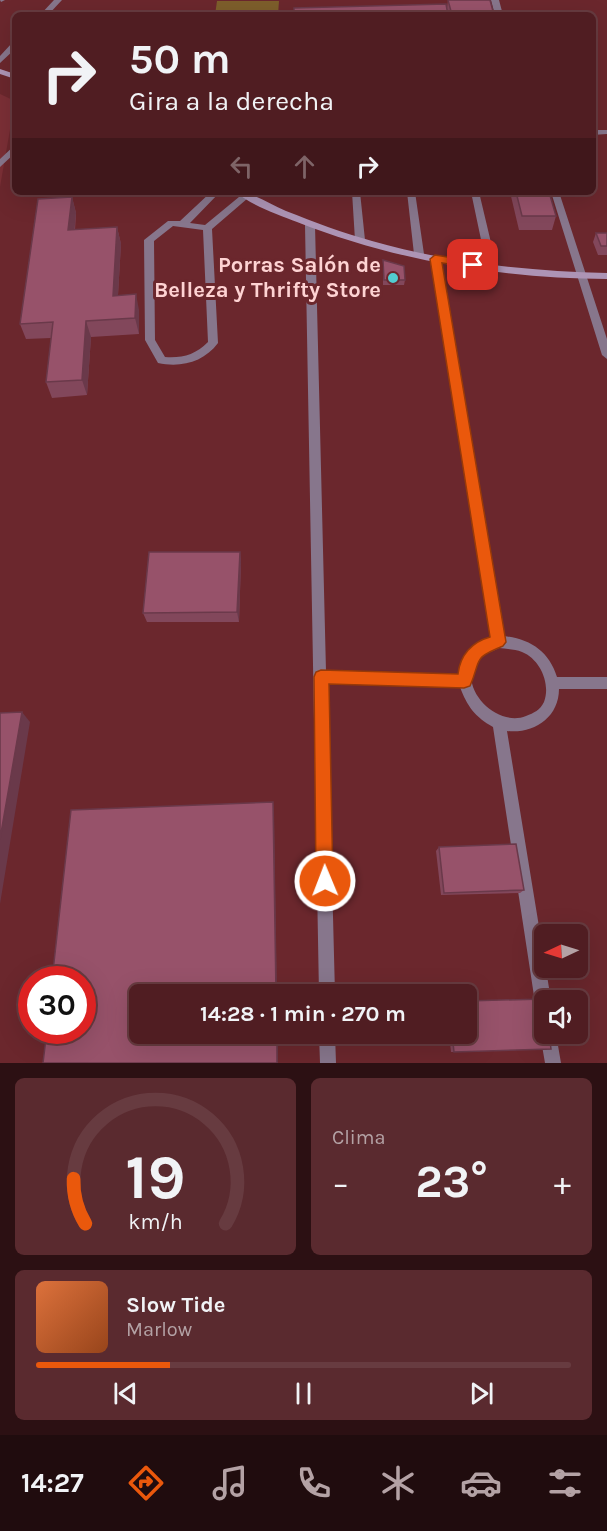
<!DOCTYPE html>
<html lang="es">
<meta charset="utf-8">
<style>
body{margin:0;font-family:Karla,sans-serif;background:#5a2a2f;color:#f1f3f6;height:100vh;display:flex;flex-direction:column;font-size:22px;white-space:nowrap}
*{box-sizing:border-box;margin:0}
p{font-size:20px;color:#b4a2a5}
.icon{flex:none;width:33px;height:33px;fill:none;stroke:currentColor;stroke-width:2;stroke-linecap:round;stroke-linejoin:round}
.map{position:relative;height:1063px;overflow:hidden}
.details{display:flex;flex-direction:column;gap:15px;padding:15px;background:#2c1013;flex:1}
.details>*{flex:none}
.top-card{position:absolute;left:12px;top:12px;width:584px;height:183px;border-radius:9px;box-shadow:0 6px 24px #0002,0 0 0 2px #673b40;background:#501d22;color:#f1f3f6;overflow:hidden}
.needle{width:39px;rotate:266deg}
.controls{position:absolute;left:534px;top:924px;display:grid;gap:12px}
.controls a{display:grid;place-items:center;width:54px;height:54px;border-radius:9px;background:#501d22;box-shadow:0 6px 24px #0002,0 0 0 2px #673b40;font-size:30px}
.speed{position:absolute;left:18px;top:966px;display:flex;gap:12px;font-size:30px;font-weight:700;text-align:center}
.speed>*{display:grid;place-content:center;width:78px;height:78px;border-radius:50%;background:#501d22;box-shadow:0 6px 24px #0002,0 0 0 2px #673b40;line-height:1}
.speed .limit{border:9px solid #d22;background:#fff;color:#111}
.pin{position:absolute;display:grid;place-items:center;width:51px;height:51px;color:#fff;margin:-26px;border-radius:12px;box-shadow:0 3px 9px #0006}
.me{position:absolute;width:66px;margin:-33px;rotate:359deg;stroke-linejoin:round;filter:drop-shadow(0 0 4px #0008)}
.turn{display:flex;align-items:center;gap:21px;height:126px;padding:0 18px;font-size:27px}
.turn .icon{width:78px;height:78px;stroke-width:2.5}
.turn b{display:block;font-size:42px;line-height:51px}
.lanes{display:flex;align-items:center;height:57px;padding:0 18px;background:#0003;justify-content:center;gap:30px;direction:ltr}
.lanes .off{opacity:.35}
.big{font-size:45px;font-weight:700;line-height:1.1}
.details .tile{flex:1;display:flex;flex-direction:column;justify-content:center;gap:9px;min-width:0;padding:0 21px;border-radius:9px;background:#5a2a2f}
.details .dial{align-items:center;gap:0}
.dial svg{height:156px;overflow:visible;fill:none;stroke:#673b40;stroke-width:7;stroke-linecap:round;text-anchor:middle}
.dial text{fill:#f1f3f6;stroke:none}
.song{display:flex;align-items:center;gap:18px}
.cover{width:72px;height:72px;border-radius:9px;background:linear-gradient(135deg,hsl(20 70% 55%),hsl(20 70% 35%))}
.played{height:6px;border-radius:3px;background:linear-gradient(90deg,#ea580c 25%,#673b40 25%)}
.keys{display:flex;justify-content:space-around;direction:ltr}
.heat{display:flex;justify-content:space-between;align-items:center;font-size:33px;direction:ltr}
.details .tiles{flex:1;display:grid;gap:15px;grid-template-columns:1fr 1fr}
.tile:last-child{grid-column:span 2}
.trip{position:absolute;left:129px;top:984px;width:348px;height:60px;border-radius:9px;background:#501d22;box-shadow:0 6px 24px #0002,0 0 0 2px #673b40;font-weight:700;line-height:60px;text-align:center}
.menu{display:flex;height:96px;justify-content:space-around;align-items:center;background:#200c0e;color:#b4a2a5}
.menu .icon{width:42px;height:42px}
.menu .on{color:#ea580c}
.menu b{font-size:27px;color:#f1f3f6}
.map>svg:first-child{display:block}
.built{fill:#7b2f36}
.green{fill:#7d5e2b}
.lines{fill:none;stroke-linecap:round;stroke-linejoin:round}
.service{fill:#87768c;fill-rule:evenodd}
.minor{fill:#87768c;fill-rule:evenodd}
.secondary{fill:#ad94b5;fill-rule:evenodd}
.wall{fill:#82475b}
.shaded-wall{fill:#6a394a}
.building{fill:#97526a;stroke:#6a394a;stroke-width:1.5}
.route{fill:#ea580c;stroke:#983908;stroke-width:1.5}
.poi-dot{fill:#52ccd0;stroke:#6b272d;stroke-width:2}
.labels{text-anchor:middle;dominant-baseline:central;stroke-width:6;stroke-linejoin:round;paint-order:stroke}
.poi-label{font-size:22px;font-weight:bold;fill:#fed3d3;stroke:#6b272d;text-anchor:end}
</style>
<div class="map">
<svg width="607" height="1063" viewBox="0 0 607 1063">
<rect width="100%" height="100%" fill="#6b272d"/>
<path class="built" d="M0 94 15 101 0 187Z"/>
<path class="green" d="M217 1H279L278 15H215Z"/>
<g class="lines">
<path class="service" d="M0 0H5L1 2Z
M15 145V153L0 167V159Z
M211 192H220L190 223 205 225 245 192H255L212 229 218 343C204 362 181 368 158 363L145 340 144 240 168 221H180ZM173 226 203 230 208 342C195 355 183 358 165 357L155 340 154 241Z
M352 192H360L365 240 360 243 355 240Z
M407 192H415L424 254 419 257 414 254Z
M471 192H479L497 268 495 270H489L487 268Z"/>
<path class="minor" d="M54 0H62L48 15H40Z
M491 0H499L503 15H495Z
M12 43H15V49L0 63V56Z
M592 130H607V134L592 135Z
M551 192H559L607 339V359L602 355Z
M310 222 315 225 326 671 459 675C460 655 475 647 491 639L431 259 436 256 441 259 504 636C530 639 549 651 557 677H607V689H559C559 718 533 734 507 731L551 1000H544V1017L538 1015 536 1009 493 727C475 717 467 706 460 687L327 683 335 994H319L305 225ZM499 648C506 649 515 649 522 652 540 659 551 684 544 702 540 710 534 713 526 716 494 729 451 680 482 656 487 653 494 651 499 648Z
M544 1027V1034H556L561 1063H545L540 1034Z
M319 1034H335L336 1063H320Z"/>
<path class="secondary" d="M0 69 15 74V79L0 74Z
M236 192C254 192 269 204 286 211 314 222 343 233 372 241 449 263 528 271 607 273V279C501 278 396 261 297 222 279 215 250 205 236 192Z"/>
</g>
<path class="wall" d="M448 0 494 15H294L447 8Z
M510 192H549L556 216 552 230H519Z
M72 197 76 213 75 230 117 227 121 244 118 295 139 310V334L91 337 87 395 52 398 46 382 51 338 26 339 20 324Z
M596 233H607V255H598L593 242Z
M383 260 405 280 404 285H383Z
M240 552 241 562 239 622H147L143 613Z
M439 847 524 890 520 893 441 895 436 851Z
M449 1034H466L454 1052H451Z"/>
<path class="shaded-wall" d="M72 197 76 213 73 246 68 230Z
M117 227 121 244 117 312 113 296Z
M136 294 139 310V334L135 318Z
M86 321 91 337 87 395 82 380Z
M240 552 241 562 239 622 237 612Z
M22 712 30 722 0 904V839Z
M273 802 274 810 277 994H276Z
M277 1034H278V1063H277Z"/>
<path class="building" d="M448 0H490L494 15H452Z
M446 4 448 15H294V8Z
M208 12 214 15H203Z
M516 192H549L556 216H522Z
M72 197 68 230 117 227 113 296 136 294 135 318 86 321 82 380 46 382 53 322 20 324 38 199Z
M596 233H607V246H601Z
M383 260 404 266 405 280H384Z
M149 552H240L237 612 143 613Z
M22 712 0 839V713Z
M273 802 276 994H140V1034H277V1063H43L47 1030H82V980H52L71 810Z
M516 844 524 890 444 893 439 847Z
M544 999V1034H549L551 1049 454 1052 452 1034H466V1001Z"/>
<path class="route" d="M435 255 473 261 478 265 473 268 442 263 506 642 503 646C471 659 482 659 470 686L464 688 329 684 333 881 331 887 325 890 318 887 316 881 314 677 316 672 321 670 458 674C460 655 472 642 490 637L430 259Z"/>
<circle class="poi-dot" cx="393" cy="278" r="6"/>
<g class="labels">
<g class="poi-label">
<text x="381" y="265">Porras Salón de<tspan x="381" dy="25">Belleza y Thrifty Store</tspan></text>
</g>
</g>
</svg>
<div class="controls">
<a><svg class="needle" viewBox="-14 -14 28 28"><path d="M0-13l5 13h-10z" fill="#e53935"/><path d="M0 13l5-13h-10z" fill="#b4a2a5"/></svg></a>
<a><svg class="icon" aria-label="sound" viewBox="0 0 24 24"><path d="M4 9h4l5-4v14l-5-4H4zM17 9q2 3 0 6"/></svg></a>
</div>
<div class="speed"><div class="limit">30</div></div>
<div class="pin" style="left:473px;top:265px;background:#d93025"><svg class="icon" aria-label="arrive" viewBox="0 0 24 24"><path d="M6 21V4h12l-3 4 3 4H6"/></svg></div>
<svg class="me" style="left:325px;top:881px" viewBox="-20 -20 40 40"><circle r="17" fill="#ea580c" stroke="#fff" stroke-width="3"/><path d="M0-11L8 9 0 5-8 9z" fill="#fff"/></svg>
<div class="trip">14:28 · 1 min · 270 m</div>
<div class="top-card">
<div class="turn"><svg class="icon" aria-label="right" viewBox="0 0 24 24"><path d="M7 20v-9h11M14 6l5 5-5 5"/></svg><div><b>50 m</b>Gira a la derecha</div></div>
<div class="lanes"><svg class="icon off" aria-label="left" viewBox="0 0 24 24"><path d="M17 20v-9H6M10 6l-5 5 5 5"/></svg><svg class="icon off" aria-label="ahead" viewBox="0 0 24 24"><path d="M12 20V5M6 11l6-6 6 6"/></svg><svg class="icon" aria-label="right" viewBox="0 0 24 24"><path d="M7 20v-9h11M14 6l5 5-5 5"/></svg></div>
</div>
</div>
<section class="details">
<div class="tiles">
<div class="tile dial"><svg viewBox="0 0 100 80">
<path d="M14 69A42 42 0 1 1 86 69"/>
<path d="M14 69A42 42 0 0 1 8 46" stroke="#ea580c"/>
<text x="50" y="56" font-size="32" font-weight="700">19</text>
<text x="50" y="72" font-size="11">km/h</text>
</svg></div>
<div class="tile"><p>Clima</p>
<div class="heat"><a>−</a><b class="big">23°</b><a>+</a></div>
</div>
<div class="tile">
<div class="song"><i class="cover"></i><div><b>Slow Tide</b><p>Marlow</p></div></div>
<div class="played"></div>
<div class="keys"><svg class="icon" aria-label="previous" viewBox="0 0 24 24"><path d="M18 5L8 12l10 7zM5 5v14"/></svg><svg class="icon" aria-label="pause" viewBox="0 0 24 24"><path d="M8 5v14M16 5v14"/></svg><svg class="icon" aria-label="next" viewBox="0 0 24 24"><path d="M6 5l10 7-10 7zM19 5v14"/></svg></div>
</div>
</div>
</section>
<nav class="menu">
<b>14:27</b>
<svg class="icon on" aria-label="directions" viewBox="0 0 24 24"><path d="M12 3l9 9-9 9-9-9zM9 14v-3h6M13 9l2 2-2 2"/></svg>
<svg class="icon" aria-label="music" viewBox="0 0 24 24"><path d="M9 18V5l10-2v13"/><circle cx="6" cy="18" r="3"/><circle cx="16" cy="16" r="3"/></svg>
<svg class="icon" aria-label="phone" viewBox="0 0 24 24"><path d="M5 4h4l2 5-3 2q2 4 5 5l2-3 5 2v4C11 20 4 13 5 4z"/></svg>
<svg class="icon" aria-label="climate" viewBox="0 0 24 24"><path d="M12 3v18M4 7l16 10M4 17L20 7"/></svg>
<svg class="icon" aria-label="car" viewBox="0 0 24 24"><path d="M5 17H2v-5l4-1 3-4h7l3 4 3 1v5h-3M9 17h6M6 11h13"/><circle cx="7" cy="17" r="2"/><circle cx="17" cy="17" r="2"/></svg>
<svg class="icon" aria-label="filters" viewBox="0 0 24 24"><path d="M4 7h16M4 17h16"/><circle cx="9" cy="7" r="2"/><circle cx="15" cy="17" r="2"/></svg>
</nav>
